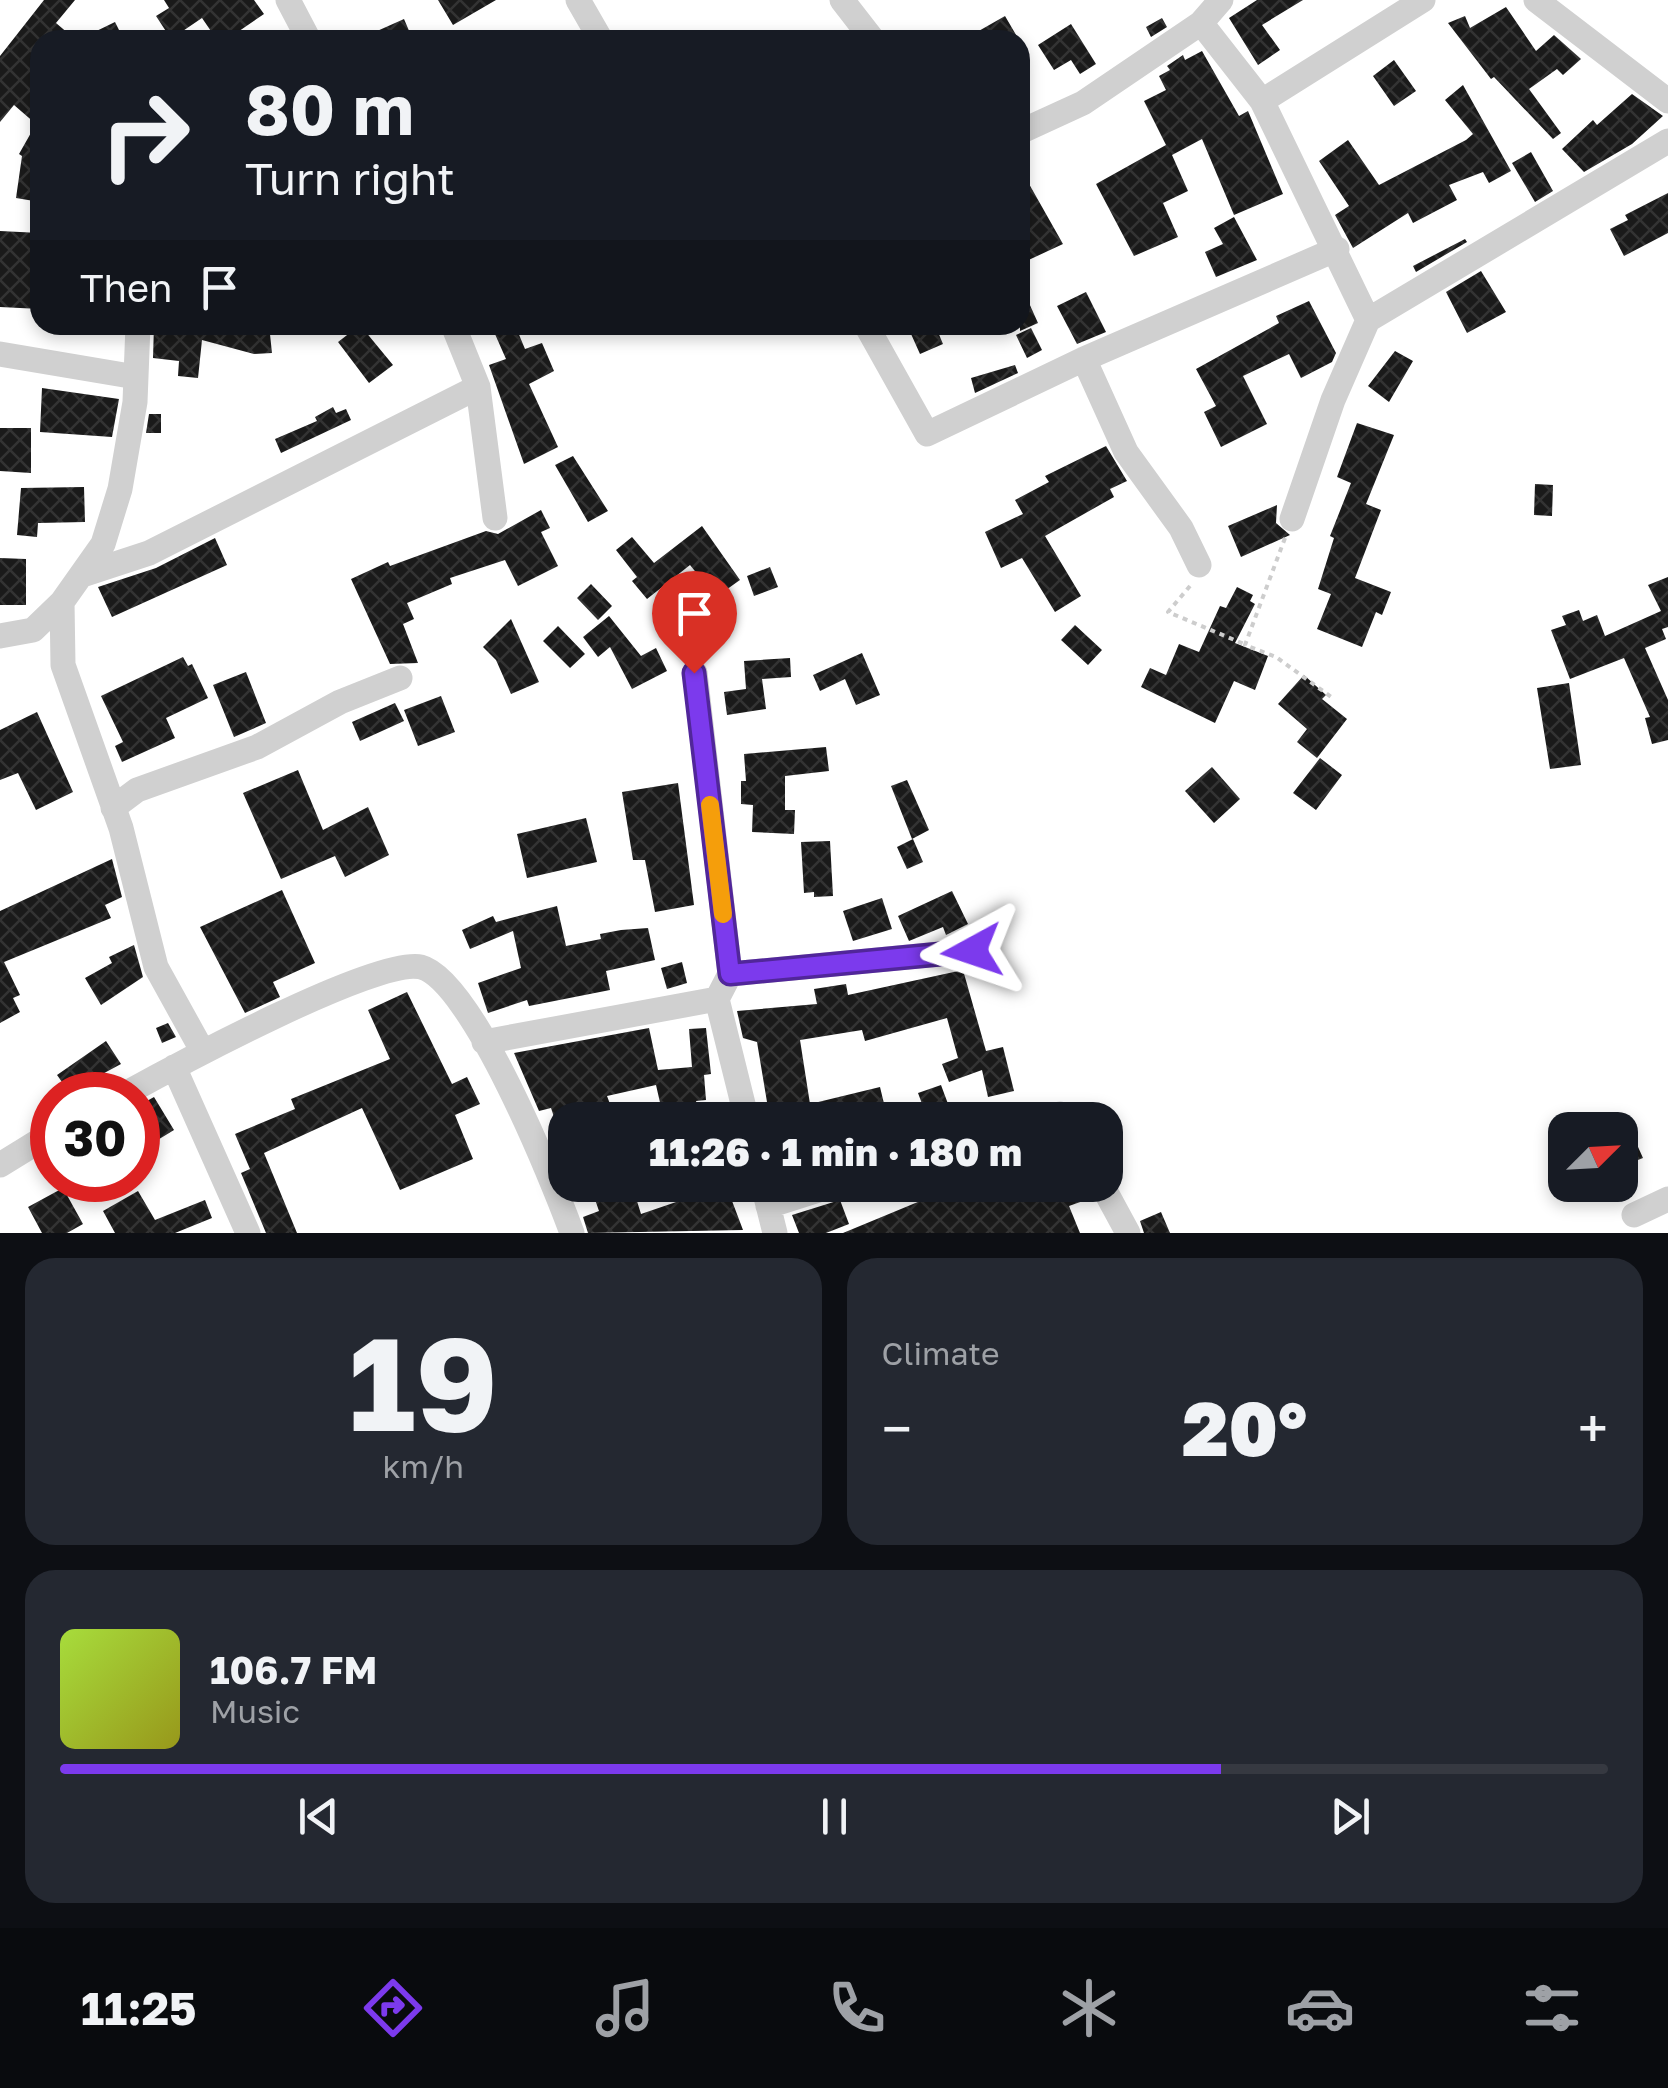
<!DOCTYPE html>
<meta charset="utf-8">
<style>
body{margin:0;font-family:"Golos Text",sans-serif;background:#242831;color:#f1f3f6;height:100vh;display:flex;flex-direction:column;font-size:38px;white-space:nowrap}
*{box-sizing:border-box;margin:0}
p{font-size:32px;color:#9ea1a6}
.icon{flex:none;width:55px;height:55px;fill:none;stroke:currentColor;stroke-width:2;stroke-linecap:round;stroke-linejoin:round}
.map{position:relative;height:1233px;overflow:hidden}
.panel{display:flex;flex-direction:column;gap:25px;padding:25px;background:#0d0f14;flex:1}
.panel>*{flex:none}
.guide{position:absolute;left:30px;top:30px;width:1000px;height:305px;border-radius:30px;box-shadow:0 5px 15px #0003;background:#171b24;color:#f1f3f6;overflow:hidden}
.needle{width:65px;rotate:66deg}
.buttons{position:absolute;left:1548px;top:1112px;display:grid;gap:20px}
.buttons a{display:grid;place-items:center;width:90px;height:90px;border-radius:20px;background:#171b24;box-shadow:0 5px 15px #0003;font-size:50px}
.speed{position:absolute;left:30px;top:1072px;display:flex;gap:20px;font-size:50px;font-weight:700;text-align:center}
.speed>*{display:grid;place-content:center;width:130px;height:130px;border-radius:50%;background:#171b24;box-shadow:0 5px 15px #0003;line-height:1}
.speed .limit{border:15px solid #d22;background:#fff;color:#111}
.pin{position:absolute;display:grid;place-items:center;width:85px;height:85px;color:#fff;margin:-102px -42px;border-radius:50% 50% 50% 0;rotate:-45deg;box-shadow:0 0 10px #0007}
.pin .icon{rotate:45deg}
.me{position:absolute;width:110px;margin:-55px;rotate:265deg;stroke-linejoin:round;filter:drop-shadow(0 0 8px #0008)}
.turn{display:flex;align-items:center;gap:35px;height:210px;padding:0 50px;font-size:45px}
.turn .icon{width:130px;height:130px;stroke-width:2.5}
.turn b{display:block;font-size:70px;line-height:85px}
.then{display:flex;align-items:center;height:95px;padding:0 50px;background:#0003;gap:20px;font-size:38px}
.big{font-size:75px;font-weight:800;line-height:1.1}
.panel .widget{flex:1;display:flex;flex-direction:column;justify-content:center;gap:15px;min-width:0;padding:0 35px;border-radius:30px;background:#242831}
.panel .dial{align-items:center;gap:0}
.dial b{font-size:130px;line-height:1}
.song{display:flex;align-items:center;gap:30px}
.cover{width:120px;height:120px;border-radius:15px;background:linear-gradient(135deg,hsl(80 70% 55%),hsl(60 70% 35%))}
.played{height:10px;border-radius:5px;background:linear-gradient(90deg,#7c3aed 75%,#363941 75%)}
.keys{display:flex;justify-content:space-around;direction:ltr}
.heat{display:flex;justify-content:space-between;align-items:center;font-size:55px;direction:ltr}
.panel .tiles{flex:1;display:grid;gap:25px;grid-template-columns:1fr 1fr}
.widget:last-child{grid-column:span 2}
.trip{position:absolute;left:548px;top:1102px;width:575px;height:100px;border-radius:30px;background:#171b24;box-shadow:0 5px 15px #0003;font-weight:800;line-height:100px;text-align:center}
.dock{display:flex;height:160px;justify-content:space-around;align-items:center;background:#090b0e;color:#9ea1a6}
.dock .icon{width:70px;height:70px}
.dock .active{color:#7c3aed}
.dock b{font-size:45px;color:#f1f3f6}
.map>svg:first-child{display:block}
.building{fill:url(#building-cross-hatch)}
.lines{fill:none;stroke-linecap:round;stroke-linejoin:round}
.path{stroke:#cdcdcd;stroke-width:4;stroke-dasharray:5 5;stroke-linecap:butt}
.street{stroke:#d0d0d0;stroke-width:25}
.route-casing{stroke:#51269a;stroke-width:25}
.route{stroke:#7c3aed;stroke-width:18}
.slow{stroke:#f59e0b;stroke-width:18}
</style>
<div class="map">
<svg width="1668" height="1233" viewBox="0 0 1668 1233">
<defs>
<pattern id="building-cross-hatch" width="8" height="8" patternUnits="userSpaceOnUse" patternTransform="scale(2.5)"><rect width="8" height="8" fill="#1a1a1a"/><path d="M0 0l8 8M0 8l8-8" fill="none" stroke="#333"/></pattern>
</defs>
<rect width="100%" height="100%" fill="#fff"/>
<path class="building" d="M44 0H75L56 23 76 40H40V202L16 198 22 156 19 154 36 124 14 105 0 122V56Z
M164 0H254L264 14 226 40H217L202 18 171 39 156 16 169 8Z
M438 0H496L453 25Z
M1257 0H1303L1262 25 1280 50 1258 65 1229 18Z
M1506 7 1536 51 1554 35 1581 59 1563 75 1557 69 1529 89 1561 133 1553 139 1494 77 1491 79 1448 23 1465 16 1470 28Z
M1005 16 1019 40H963Z
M1162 18 1167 27 1151 37 1146 27Z
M404 19 413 40H357Z
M115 22 124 40H78Z
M1071 24 1096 64 1080 74 1071 60 1054 70 1038 45Z
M1202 51 1239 116 1248 111 1283 194 1234 215 1202 139 1172 155 1188 191 1163 203 1178 237 1134 256 1096 184 1166 145 1144 101 1166 90 1159 76 1170 70 1167 66 1183 55 1185 60Z
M1394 60 1416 91 1394 106 1373 76Z
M1463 85 1511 171 1489 183 1483 172 1449 185 1457 200 1413 223 1408 213 1353 248 1335 215 1349 206 1319 161 1348 140 1379 185 1466 140 1473 134 1445 100Z
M1632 94 1663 116 1632 144 1584 172 1562 149 1593 120 1597 125Z
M1531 152 1553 191 1535 202 1512 163Z
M1020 168 1063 244 1020 264Z
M1668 193V233L1624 256 1610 229 1628 220 1625 215Z
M1234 217 1257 260 1216 277 1205 252 1223 244 1214 228Z
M0 231 40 233V309L0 307Z
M1465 239 1467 242 1416 272 1413 266Z
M1481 271 1506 312 1467 333 1446 292Z
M1020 283 1038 323 1020 331Z
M1086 292 1106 332 1077 344 1057 306Z
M1309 301 1336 353 1332 362 1301 378 1289 354 1243 376 1267 424 1221 447 1204 412 1216 406 1196 369 1279 323 1276 316Z
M154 325H269L272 353 254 354 202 340 198 378 178 376 179 361 153 358Z
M360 325 393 365 369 383 338 342Z
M491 325H515L525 349 542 343 554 371 529 384 558 447 524 464 489 365 506 359Z
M907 325H935L943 344 920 354Z
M1031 328 1042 350 1027 358 1016 335Z
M1395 351 1413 361 1389 402 1368 386Z
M1015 365 1018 373 975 393 971 378Z
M42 388 119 399 112 437 40 432Z
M333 407 336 413 346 409 351 420 281 453 275 439 317 421 315 417Z
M149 414H161V433H146Z
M1357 423 1394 435 1366 504 1381 510 1355 578 1391 592 1382 615 1376 612 1362 647 1317 629 1331 594 1318 589 1334 538 1330 536 1351 483 1337 477Z
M0 428H31V473L0 471Z
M1106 446 1127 481 1110 489 1114 497 1045 536 1081 596 1055 612 1022 558 1001 568 985 532 1023 514 1015 500 1049 482 1045 476Z
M573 456 608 511 588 522 555 465Z
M1535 484 1553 485 1552 516 1534 515Z
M84 487 85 522 38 523 37 537 17 535 21 488Z
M1277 505 1276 523 1290 535 1241 557 1228 526Z
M541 510 550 528 541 532 558 566 518 586 505 560 450 578 452 584 407 603 414 619 403 624 418 663 390 664 351 579 388 562 390 566 486 531 498 534Z
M702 526 740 580 716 597 690 565 647 599 632 581 637 577 616 550 632 537 654 563Z
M215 538 227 565 112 617 98 587 156 568Z
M0 558 26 559V605H0Z
M770 567 778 587 754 596 747 576Z
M1668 577V627L1662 629 1666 639 1645 648 1668 700V740L1652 744 1645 718 1650 717 1624 658 1570 679 1551 630 1566 625 1562 616 1579 610 1583 621 1597 615 1605 636 1661 611 1648 585Z
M591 584 612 606 598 620 577 598Z
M1237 587 1253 595 1250 601 1255 604 1235 643 1268 656 1255 690 1234 681 1215 723 1141 687 1150 668 1166 675 1179 644 1199 652 1220 606 1226 608Z
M609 616 641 656 656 648 667 671 632 689 610 647 598 657 583 637Z
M511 619 539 682 511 694 496 660 483 647Z
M1075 625 1102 650 1088 665 1061 640Z
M558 626 585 654 570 668 543 641Z
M862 653 880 695 856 705 845 679 820 691 813 675Z
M183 657 188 666 192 664 208 698 166 718 175 738 122 762 115 746 123 742 101 696Z
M790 658 791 677 762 679 766 709 727 715 724 692 746 689 744 661Z
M246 672 266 723 234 737 213 685Z
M1304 675 1326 695 1322 699 1347 719 1317 758 1297 742 1307 729 1278 704Z
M1569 683 1581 765 1550 769 1537 688Z
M441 696 455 732 418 746 404 710Z
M395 703 404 721 360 741 352 722Z
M37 712 73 792 36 810 18 773 0 780V730Z
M826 747 829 771 785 776V810H795L794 834 752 832 753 805 741 804V781H746L744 754Z
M1320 758 1342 775 1316 810 1293 793Z
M1212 767 1240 799 1214 823 1185 791Z
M298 770 323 830 368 807 389 855 345 877 335 856 281 879 243 793Z
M907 780 929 830 912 839 891 786Z
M678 783 694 905 655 912 645 860H633L622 792Z
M586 818 597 862 527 878 517 834Z
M913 839 923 862 907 869 897 847Z
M830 841 833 896 814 897V892L804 893 801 842Z
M112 859 122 897 105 905 111 918 4 962 20 995 13 998 20 1012 0 1023V911Z
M282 890 315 963 273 982 280 997 245 1013 200 927Z
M952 891 968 924 946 935 943 927 909 941 898 916Z
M882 898 892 929 853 941 843 911Z
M557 906 566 946 601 939 600 934 621 930 648 928 655 960 606 971 610 990 529 1006 527 1000 488 1013 478 983 521 968 513 931 470 949 462 930 493 916 496 922Z
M134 945 143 977 101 1005 85 978 112 963 109 957Z
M682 962 687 983 667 989 661 968Z
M963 970 986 1051 1003 1047 1014 1091 988 1097 982 1070 949 1082 942 1064 958 1058 947 1018 865 1041 862 1030 800 1040 810 1104 880 1087 888 1120H770L757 1042 743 1038 737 1011 817 1004 814 989 846 984 848 995Z
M407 992 452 1084 467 1077 480 1104 455 1115 473 1159 400 1190 362 1108 264 1153 297 1233H266L241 1173 250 1169 235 1134 295 1109 291 1099 390 1059 368 1010Z
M168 1023 176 1037 162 1043 156 1028Z
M649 1028 658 1070 692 1067 689 1029 706 1028 711 1074 704 1075 706 1100 696 1101 702 1120H664L656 1085 607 1096 616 1120H555L551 1108 539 1111 514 1053Z
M106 1041 121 1064 69 1092 57 1075Z
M941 1085 954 1120H928L918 1093Z
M154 1097 174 1130 138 1152V1106Z
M1634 1138 1643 1158 1620 1167V1144Z
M590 1185H632L641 1214 726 1185 743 1230 588 1233 583 1217 599 1211Z
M971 1185H1076L1083 1201 1069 1206 1080 1233H843L942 1192 948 1194Z
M63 1188 83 1224 67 1233H42L28 1207Z
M138 1191 155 1220 205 1200 212 1218 175 1233H115L103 1211Z
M840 1200 849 1224 826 1233H799L792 1215Z
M1161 1212 1170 1233H1144L1140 1221Z"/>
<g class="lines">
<path class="path" d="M1285 538 1245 645 1276 657 1334 699
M1190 586 1168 612 1244 644"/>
<path class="street" d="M288 0 309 40
M578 0 601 40
M842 0 873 40
M1536 0 1668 101
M1201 23 1221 0
M1262 101 1423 0
M1020 132 1083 103 1201 23 1262 101 1368 320
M138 325 135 402 120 489 103 544 62 602 63 665 121 828 156 967 203 1052
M866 325 927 434 1084 359 1337 249
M0 354 136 377
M1084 359 1126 452 1181 528 1199 565
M478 387 495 518
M1292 519 1333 400 1368 320 1668 141
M85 574 149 553 478 387 453 325
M0 636 33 630 62 602
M695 673 730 974 717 999 747 1120
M113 808 137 790 257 747 340 702 400 678
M730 974 971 951
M484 1042 717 999
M174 1067 248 1233
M123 1095C170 1069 378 956 421 967 472 980 553 1181 572 1233
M1041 1120 1060 1114 1063 1120
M0 1165 52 1133
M763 1185 775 1233
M1102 1185 1128 1233
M768 1206 834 1185
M1634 1215 1668 1199"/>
</g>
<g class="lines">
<defs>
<path id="route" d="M694 673 730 974 972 951"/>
</defs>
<use href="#route" class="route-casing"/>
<use href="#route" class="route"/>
<path class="slow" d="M710 805 723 914"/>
</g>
</svg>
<div class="buttons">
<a><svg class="needle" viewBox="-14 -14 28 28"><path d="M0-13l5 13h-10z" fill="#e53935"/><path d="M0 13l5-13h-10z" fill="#9ea1a6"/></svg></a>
</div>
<div class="speed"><div class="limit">30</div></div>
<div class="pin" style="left:694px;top:673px;background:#d93025"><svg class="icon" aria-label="arrive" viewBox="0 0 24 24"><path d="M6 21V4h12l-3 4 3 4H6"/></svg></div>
<svg class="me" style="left:972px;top:951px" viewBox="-20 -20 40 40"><path d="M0-17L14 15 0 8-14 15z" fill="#7c3aed" stroke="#fff" stroke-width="4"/></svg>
<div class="trip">11:26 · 1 min · 180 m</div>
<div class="guide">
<div class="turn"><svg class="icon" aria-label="right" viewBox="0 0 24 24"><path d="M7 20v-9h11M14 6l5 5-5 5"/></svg><div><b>80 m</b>Turn right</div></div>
<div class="then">Then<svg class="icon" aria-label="arrive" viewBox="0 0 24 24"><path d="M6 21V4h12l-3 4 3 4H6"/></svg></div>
</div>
</div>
<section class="panel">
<div class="tiles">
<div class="widget dial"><b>19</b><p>km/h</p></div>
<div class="widget"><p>Climate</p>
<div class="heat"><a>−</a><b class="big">20°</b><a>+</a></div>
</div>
<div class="widget">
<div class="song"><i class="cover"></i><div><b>106.7 FM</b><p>Music</p></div></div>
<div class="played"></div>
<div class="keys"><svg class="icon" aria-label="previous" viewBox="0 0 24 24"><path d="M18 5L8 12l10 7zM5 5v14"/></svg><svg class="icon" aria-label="pause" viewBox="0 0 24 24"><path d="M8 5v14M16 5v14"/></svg><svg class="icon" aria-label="next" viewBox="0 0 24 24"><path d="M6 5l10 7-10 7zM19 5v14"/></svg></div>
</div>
</div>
</section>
<nav class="dock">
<b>11:25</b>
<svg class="icon active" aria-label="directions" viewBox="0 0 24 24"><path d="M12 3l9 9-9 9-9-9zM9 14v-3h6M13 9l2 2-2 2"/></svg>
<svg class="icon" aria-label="music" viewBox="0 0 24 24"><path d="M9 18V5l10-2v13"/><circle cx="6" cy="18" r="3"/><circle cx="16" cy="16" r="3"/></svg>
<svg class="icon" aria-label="phone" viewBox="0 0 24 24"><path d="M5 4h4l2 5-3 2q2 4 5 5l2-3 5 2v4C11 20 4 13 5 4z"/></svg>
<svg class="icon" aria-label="climate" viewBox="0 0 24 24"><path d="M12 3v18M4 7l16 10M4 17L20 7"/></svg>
<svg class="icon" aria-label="car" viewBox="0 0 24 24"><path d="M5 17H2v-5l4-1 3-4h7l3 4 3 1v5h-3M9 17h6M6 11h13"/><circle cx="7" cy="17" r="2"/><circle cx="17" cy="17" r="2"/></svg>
<svg class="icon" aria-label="filters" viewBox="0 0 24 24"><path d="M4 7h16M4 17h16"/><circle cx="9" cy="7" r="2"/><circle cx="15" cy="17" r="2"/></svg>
</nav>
